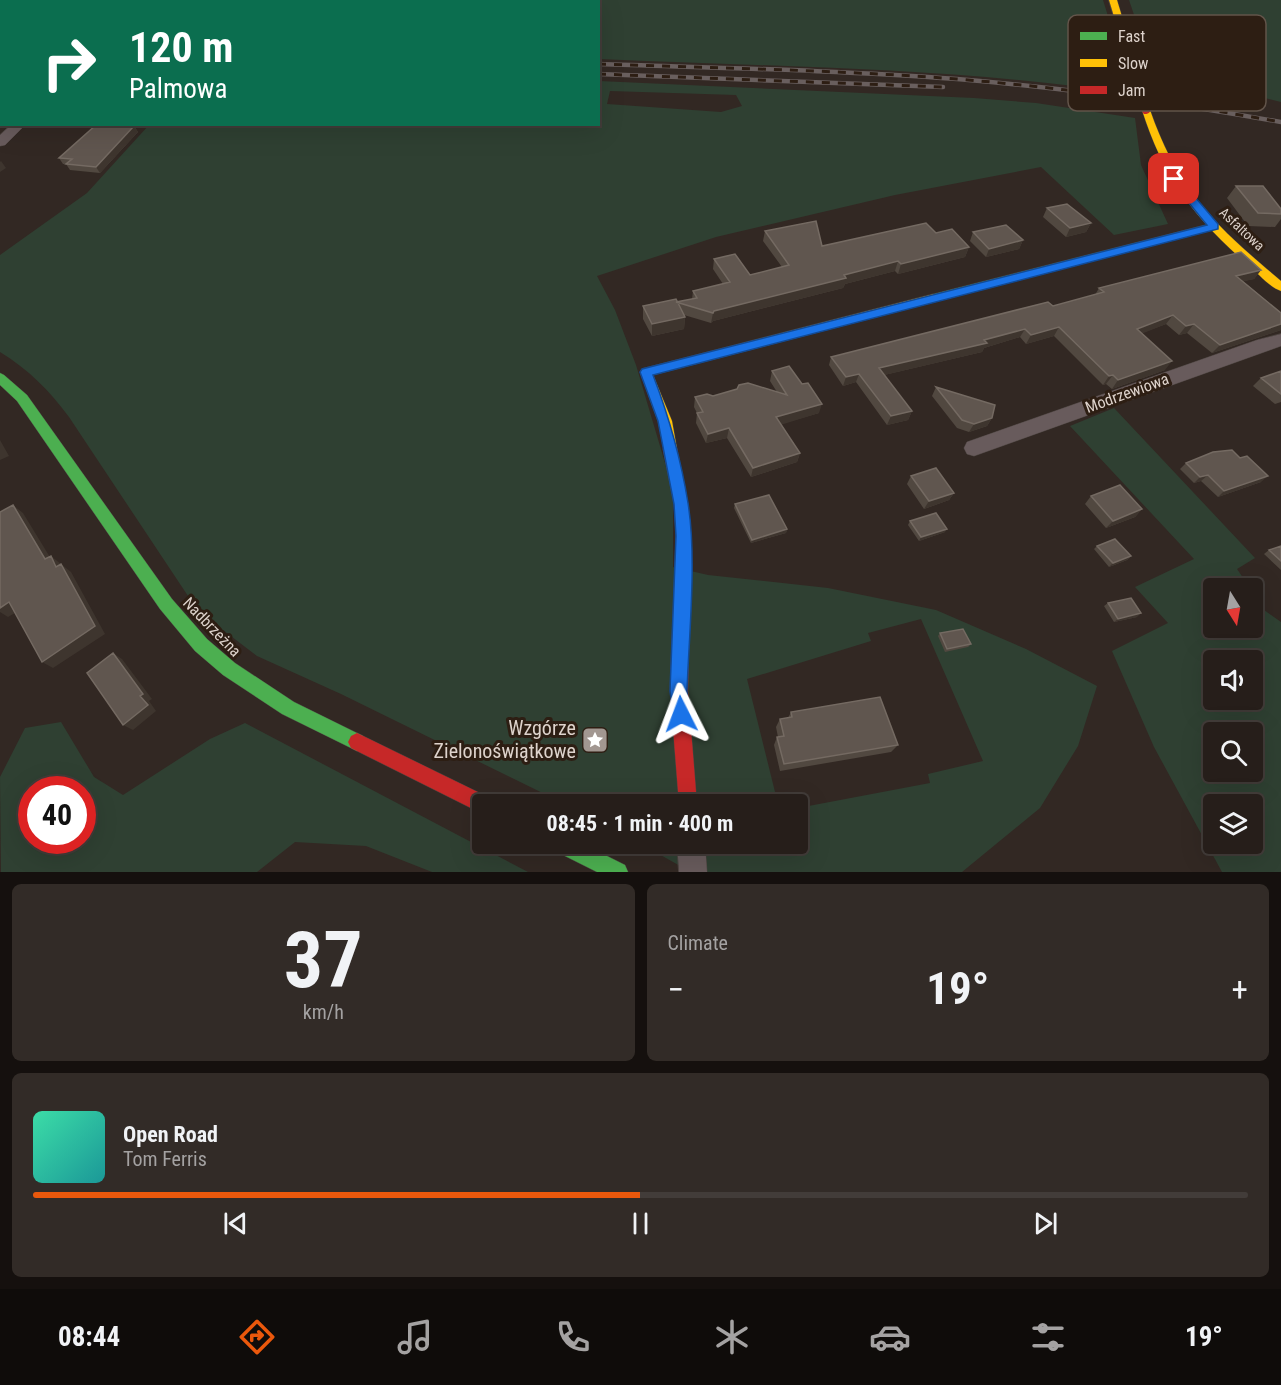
<!DOCTYPE html>
<meta charset="utf-8">
<style>
body{margin:0;font-family:"Roboto Condensed",sans-serif;background:#322b27;color:#f1f3f6;height:100vh;display:flex;flex-direction:column;font-size:22px;white-space:nowrap}
*{box-sizing:border-box;margin:0}
p{font-size:20px;color:#a4a2a2}
.icon{flex:none;width:33px;height:33px;fill:none;stroke:currentColor;stroke-width:2;stroke-linecap:round;stroke-linejoin:round}
.map{position:relative;height:872px;overflow:hidden}
.side{display:flex;flex-direction:column;gap:12px;padding:12px;background:#15100e;flex:1}
.side>*{flex:none}
.guide{position:absolute;left:0px;top:0px;width:600px;height:126px;box-shadow:0 6px 24px #0002,0 0 0 2px #423c39;background:#0b6e4f;color:#fff;overflow:hidden}
.needle{width:39px;rotate:169deg}
.tools{position:absolute;left:1203px;top:578px;display:grid;gap:12px}
.tools a{display:grid;place-items:center;width:60px;height:60px;border-radius:6px;background:#261e1a;box-shadow:0 6px 24px #0002,0 0 0 2px #423c39;font-size:30px}
.speed{position:absolute;left:18px;top:776px;display:flex;gap:12px;font-size:30px;font-weight:700;text-align:center}
.speed>*{display:grid;place-content:center;width:78px;height:78px;border-radius:50%;background:#261e1a;box-shadow:0 6px 24px #0002,0 0 0 2px #423c39;line-height:1}
.speed .limit{border:9px solid #d22;background:#fff;color:#111}
.pin{position:absolute;display:grid;place-items:center;width:51px;height:51px;color:#fff;margin:-26px;border-radius:12px;box-shadow:0 3px 9px #0006}
.me{position:absolute;width:66px;margin:-33px;rotate:357deg;stroke-linejoin:round;filter:drop-shadow(0 0 4px #0008)}
.turn{display:flex;align-items:center;gap:21px;height:126px;padding:0 30px;font-size:27px}
.turn .icon{width:78px;height:78px;stroke-width:2.5}
.turn b{display:block;font-size:42px;line-height:51px}
.big{font-size:45px;font-weight:700;line-height:1.1}
.side .tile{flex:1;display:flex;flex-direction:column;justify-content:center;gap:9px;min-width:0;padding:0 21px;border-radius:9px;background:#322b27}
.side .dial{align-items:center;gap:0}
.dial b{font-size:78px;line-height:1}
.song{display:flex;align-items:center;gap:18px}
.cover{width:72px;height:72px;border-radius:9px;background:linear-gradient(135deg,hsl(160 70% 55%),hsl(180 70% 35%))}
.played{height:6px;border-radius:3px;background:linear-gradient(90deg,#ea580c 50%,#423c39 50%)}
.keys{display:flex;justify-content:space-around;direction:ltr}
.heat{display:flex;justify-content:space-between;align-items:center;font-size:33px;direction:ltr}
.side .tiles{flex:1;display:grid;gap:12px;grid-template-columns:1fr 1fr}
.tile:last-child{grid-column:span 2}
.trip{position:absolute;left:472px;top:794px;width:336px;height:60px;border-radius:6px;background:#261e1a;box-shadow:0 6px 24px #0002,0 0 0 2px #423c39;font-weight:700;line-height:60px;text-align:center}
.tab-bar{display:flex;height:96px;justify-content:space-around;align-items:center;background:#0f0c0a;color:#a4a2a2}
.tab-bar .icon{width:42px;height:42px}
.tab-bar .on{color:#ea580c}
.tab-bar b{font-size:27px;color:#f1f3f6}
.map>svg:first-child{display:block}
.green{fill:#2f4032;fill-rule:evenodd}
.lines{fill:none;stroke-linecap:round;stroke-linejoin:round}
.street-casing{stroke:#4c4440;stroke-width:1}
.fast-casing{stroke:#4c4440;stroke-width:1}
.slow-casing{stroke:#4c4440;stroke-width:1}
.jam-casing{stroke:#4c4440;stroke-width:1}
.street{fill:#685b5c;fill-rule:evenodd}
.fast{fill:#4caf50;fill-rule:evenodd}
.slow{fill:#ffc107;fill-rule:evenodd}
.jam{fill:#c62828;fill-rule:evenodd}
.rail-casing{stroke:#695f5e;stroke-width:4.5}
.rail{stroke:#2d1e13;stroke-width:3;stroke-dasharray:8;stroke-linecap:butt}
.jam-bridge-casing{stroke:#4c4440;stroke-width:9;stroke-linecap:butt}
.jam-bridge{stroke:#c62828;stroke-width:8}
.wall{fill:#514840}
.shaded-wall{fill:#3e352e}
.building{fill:#60564f;stroke:#746a62;stroke-width:1.5}
.route{fill:#1a73e8;stroke:#114b97;stroke-width:1.5}
.labels{text-anchor:middle;dominant-baseline:central;stroke-width:6;stroke-linejoin:round;paint-order:stroke}
.far-street-label{font-size:14px;fill:#ded3cc;stroke:#2d1e13}
.street-label{font-size:16px;fill:#ded3cc;stroke:#2d1e13}
.near-poi-label{font-size:20px;fill:#ded3cc;stroke:#2d1e13;text-anchor:end}
.key{fill:#2d1e13;stroke:#62544a;stroke-width:1.5}
.key-label{font-size:16px;fill:#ded3cc}
</style>
<div class="map">
<svg width="1281" height="872" viewBox="0 0 1281 872">
<rect width="100%" height="100%" fill="#322823"/>
<path class="green" d="M268 0H1103L1132 94C956 67 776 67 599 59L598 2Z
M1129 0H1281V102L1153 71Z
M599 81 974 98 1036 103 1135 118 1141 165 1168 224 1114 235 1041 167 895 195 716 237 597 276 615 310 636 365 673 490V567L708 575 828 588 936 610 1026 649 1097 686 1078 746 1040 808 962 872H691L639 843H798V808L930 783 928 774 983 761 921 619 868 633 871 641 747 679 778 804H565L341 694 257 656 198 611 69 417C49 390 29 370 0 352V255L87 193 149 125 598 124ZM610 91 736 95 742 106 721 112 607 104Z
M1114 408 1255 558 1237 569 1250 588H1214V627H1252L1253 592 1264 610 1281 622V872H1222L1154 747 1112 651 1168 623 1135 587 1194 559 1070 426ZM1214 660H1252V699H1214ZM1214 732H1252V771H1214ZM1214 804H1252V843H1214Z
M61 722 94 777 123 795 210 739 245 723 528 872H432L366 846 295 842 257 872H1L0 777 25 728ZM32 789H82V840H32Z"/>
<g class="lines">
<defs>
<path id="street" d="M96 0H111L95 2Z
M148 0H159L147 2Z
M12 124H26L5 145 0 146V135Z
M1281 334V346L974 456 967 454 964 448 967 442 1257 340Z
M677 843H705L707 872H679Z"/>
<path id="fast" d="M1214 223 1219 226 1218 228 934 302 928 298 934 294Z
M0 373 4 375 27 395 172 599 207 639 235 663 294 702 363 736 366 742 363 748 357 751 351 748 282 714 223 675 195 651 160 609 17 401 0 385Z
M550 843H581L625 865 628 872H597L553 850Z"/>
<path id="slow" d="M1109 0H1117L1145 93 1144 95 1137 93Z
M1146 107 1150 110C1179 193 1216 226 1281 281V291C1269 287 1258 273 1248 265 1194 217 1164 179 1142 110Z
M934 294 940 298 938 301 653 375 672 421 677 449 675 453H665L658 421 640 372 642 369Z"/>
<path id="jam" d="M670 444 675 445 677 449 688 504 690 535 688 691 697 804H679L670 691 676 535 674 504 663 449 665 445Z
M357 733 490 798 492 804H483V814L351 748 348 742 351 736Z"/>
</defs>
<use href="#street" class="street-casing"/>
<use href="#fast" class="fast-casing"/>
<use href="#slow" class="slow-casing"/>
<use href="#jam" class="jam-casing"/>
<use href="#street" class="street"/>
<use href="#fast" class="fast"/>
<use href="#slow" class="slow"/>
<use href="#jam" class="jam"/>
<defs>
<path id="rail" d="M230 0 233 2
M245 0 248 2
M598 64C718 68 837 70 957 79 1066 88 1174 103 1281 122
M598 74 943 87"/>
</defs>
<use href="#rail" class="rail-casing"/>
<use href="#rail" class="rail"/>
<defs>
<path id="jam-bridge" d="M1141 93 1146 110"/>
</defs>
<use href="#jam-bridge" class="jam-bridge-casing"/>
<use href="#jam-bridge" class="jam-bridge"/>
</g>
<path class="wall" d="M33 124H75L71 128 34 127Z
M134 126 138 132 100 173 70 170 66 164H63L59 158Z
M1236 186 1281 209V219L1275 227 1248 226 1227 198Z
M1047 208 1091 223 1086 232 1066 237 1043 217Z
M765 231 822 246 936 233 969 247 965 257 898 274 895 271 845 284 843 288 713 321 711 323 684 315 685 317 684 329 652 336 643 319V306L677 302 692 299 693 291 723 284 713 269 714 259 750 275 782 267 763 241Z
M973 232 1023 240 1019 249 986 257 970 241Z
M1261 270 1254 279 1243 281 1281 313V330L1212 353 1187 333 1179 335 1166 324 1142 333 1165 370 1112 389 1106 384 1103 385 1054 336 1026 344 1020 337 984 348 982 352 884 375 912 411 908 420 887 425 856 382 843 386 829 365 831 357 1053 306 1095 295 1099 288Z
M772 371 819 413 781 424 800 453 797 462 751 477 727 438 706 443 696 423 697 413 694 407 695 397 777 392 770 381Z
M1281 371V402L1275 404 1253 386 1261 378Z
M936 387 992 418 987 426 969 432 957 428 932 396Z
M1186 463 1261 482 1218 497 1201 481 1194 483 1180 469Z
M911 476 954 493 949 500 924 509 907 484Z
M1091 496 1142 509 1135 517 1106 528 1085 504Z
M735 504 787 529 786 533 751 543 734 508Z
M910 521 945 532 919 541 908 525Z
M1097 546 1131 556 1127 560 1109 567 1094 549Z
M1281 546V570L1264 554 1269 550Z
M1108 603 1137 617 1114 622 1104 606Z
M940 633 971 644 968 647 945 652 938 636Z
M791 712 898 745 891 752 780 771 774 745 777 737H778L776 727 780 719 788 718Z"/>
<path class="shaded-wall" d="M2 92V101H0V93Z
M0 109H2V117L0 118Z
M68 124H75L71 128Z
M134 126 138 132 100 173 96 167Z
M1 161 6 168 0 172V162Z
M1091 223 1086 232 1066 237 1070 228Z
M1023 240 1019 249 986 257 989 249Z
M969 247 965 257 898 274 901 264Z
M898 261 895 271 845 284 843 288 713 321 711 323 713 313 714 311 844 275Z
M1261 270 1254 279 1229 285 1236 276Z
M1173 315 1166 324 1131 338 1137 329Z
M685 317 684 329 652 336V324Z
M1194 324 1187 333 1179 335 1186 326Z
M1281 324V330L1212 353 1220 345Z
M1059 327 1054 336 1026 344 1031 335Z
M1025 329 1020 337 984 348 982 352 876 377 879 368Z
M1172 361 1165 370 1112 389 1118 380Z
M859 374 856 382 843 386 846 377Z
M1113 375 1106 384 1103 385 1109 376Z
M822 404 819 413 774 427 776 417Z
M912 411 908 420 887 425 891 416Z
M992 418 987 426 969 432 974 424Z
M729 428 727 438 706 443 708 434Z
M0 440 9 456 0 460Z
M800 453 797 462 751 477 753 468Z
M1208 475 1201 481 1194 483 1200 477Z
M1268 476 1261 482 1218 497 1224 491Z
M954 493 949 500 924 509 929 501Z
M13 505 23 513 56 567 45 559Z
M1142 509 1135 517 1106 528 1113 521Z
M787 529 786 533 751 543 752 540Z
M947 529 945 532 919 541 921 537Z
M51 556 61 564 56 567Z
M1131 556 1127 560 1109 567 1113 563Z
M61 564 71 572 105 634 53 668 42 662Z
M9 602 20 610 8 617 0 612V608Z
M1141 613 1137 617 1114 622 1118 619Z
M113 653 122 659 152 699 149 701 156 711 133 730 123 725 140 696Z"/>
<path class="building" d="M0 0H22L24 2H2V92L0 93Z
M96 125 134 126 96 167 66 164 72 159 59 158Z
M1236 186H1263L1281 209V214L1258 213Z
M1067 204 1091 223 1070 228 1047 208Z
M816 221 822 246 926 223 936 233 952 229 969 247 901 264 898 261 844 275 846 278 714 311 713 313 676 302 697 298 693 291 730 282 714 259 735 254 750 275 789 265 765 231Z
M1006 225 1023 240 989 249 973 232Z
M1241 252 1261 270 1236 276 1281 313V324L1220 345 1194 324 1186 326 1173 315 1137 329 1172 361 1118 380 1113 375 1109 376 1059 327 1031 335 1025 329 984 340 987 343 879 368 912 411 891 416 859 374 846 377 831 357 1048 302 1053 306 1104 292 1099 288Z
M676 299 685 317 652 324 643 306Z
M789 366 802 384 808 383 822 404 776 417 800 453 753 468 729 428 708 434 697 413 703 412 695 397 707 394 713 396 737 389 739 385 748 383 787 395 772 371Z
M1281 371V394L1261 378Z
M936 387 995 405 992 418 974 424 962 420Z
M1232 450 1240 458 1247 456 1268 476 1224 491 1208 475 1200 477 1186 463 1213 452Z
M936 468 954 493 929 501 911 476Z
M1120 485 1142 509 1113 521 1091 496Z
M769 495 787 529 752 540 735 504Z
M13 505 45 559 51 556 56 567 61 564 95 626 42 662 9 602 0 608V512Z
M936 513 947 529 921 537 910 521Z
M1115 539 1131 556 1113 563 1097 546Z
M1281 546V561L1269 550Z
M1131 598 1141 613 1118 619 1108 603Z
M963 629 971 644 947 649 940 633Z
M113 653 143 694 140 696 148 705 123 725 87 673Z
M880 697 898 745 784 764 777 737 784 736 780 719 792 717 791 712Z"/>
<path class="route" d="M1171 177H1178L1218 224V229L653 375C669 417 681 459 688 503 697 559 689 634 687 691L689 714 687 720 681 723 674 720 670 691 676 536 674 504 658 421 640 372 642 369 1207 225 1171 181Z"/>
<defs>
<symbol id="sight-square" viewBox="-11 -11 22 22"><rect x="-9" y="-9" width="18" height="18" rx="4" fill="#a29791" stroke="#2d1e13"/><path d="M0-6L1.8-2.2L6-1.7L2.9 1.2L3.7 5.4L0 3.3L-3.7 5.4L-2.9 1.2L-6-1.7L-1.8-2.2Z" fill="#fff"/></symbol>
</defs>
<g fill-rule="evenodd">
<use href="#sight-square" x="580" y="725" width="30" height="30"/>
</g>
<g class="labels">
<g class="far-street-label">
<text transform="translate(1242 229) rotate(43)">Asfaltowa</text>
</g>
<g class="street-label">
<text transform="translate(1127 393) rotate(-20)">Modrzewiowa</text>
<text transform="translate(212 627) rotate(46)">Nadbrzeżna</text>
</g>
<g class="near-poi-label">
<text x="576" y="728">Wzgórze<tspan x="576" dy="23">Zielonoświątkowe</tspan></text>
</g>
</g>
<rect x="1068" y="15" width="198" height="96" rx="9" class="key"/>
<rect x="1080" y="32" width="27" height="8" fill="#4caf50"/>
<rect x="1080" y="59" width="27" height="8" fill="#ffc107"/>
<rect x="1080" y="86" width="27" height="8" fill="#c62828"/>
<g class="key-label">
<text x="1118" y="42">Fast</text>
<text x="1118" y="69">Slow</text>
<text x="1118" y="96">Jam</text>
</g>
</svg>
<div class="tools">
<a><svg class="needle" viewBox="-14 -14 28 28"><path d="M0-13l5 13h-10z" fill="#e53935"/><path d="M0 13l5-13h-10z" fill="#a4a2a2"/></svg></a>
<a><svg class="icon" aria-label="sound" viewBox="0 0 24 24"><path d="M4 9h4l5-4v14l-5-4H4zM17 9q2 3 0 6"/></svg></a>
<a><svg class="icon" aria-label="search" viewBox="0 0 24 24"><circle cx="10" cy="10" r="6"/><path d="M15 15l6 6"/></svg></a>
<a><svg class="icon" aria-label="layers" viewBox="0 0 24 24"><path d="M12 4l9 5-9 5-9-5zM3 14l9 5 9-5"/></svg></a>
</div>
<div class="speed"><div class="limit">40</div></div>
<div class="pin" style="left:1174px;top:179px;background:#d93025"><svg class="icon" aria-label="arrive" viewBox="0 0 24 24"><path d="M6 21V4h12l-3 4 3 4H6"/></svg></div>
<svg class="me" style="left:681px;top:714px" viewBox="-20 -20 40 40"><path d="M0-17L14 15 0 8-14 15z" fill="#1a73e8" stroke="#fff" stroke-width="4"/></svg>
<div class="trip">08:45 · 1 min · 400 m</div>
<div class="guide">
<div class="turn"><svg class="icon" aria-label="right" viewBox="0 0 24 24"><path d="M7 20v-9h11M14 6l5 5-5 5"/></svg><div><b>120 m</b>Palmowa</div></div>
</div>
</div>
<section class="side">
<div class="tiles">
<div class="tile dial"><b>37</b><p>km/h</p></div>
<div class="tile"><p>Climate</p>
<div class="heat"><a>−</a><b class="big">19°</b><a>+</a></div>
</div>
<div class="tile">
<div class="song"><i class="cover"></i><div><b>Open Road</b><p>Tom Ferris</p></div></div>
<div class="played"></div>
<div class="keys"><svg class="icon" aria-label="previous" viewBox="0 0 24 24"><path d="M18 5L8 12l10 7zM5 5v14"/></svg><svg class="icon" aria-label="pause" viewBox="0 0 24 24"><path d="M8 5v14M16 5v14"/></svg><svg class="icon" aria-label="next" viewBox="0 0 24 24"><path d="M6 5l10 7-10 7zM19 5v14"/></svg></div>
</div>
</div>
</section>
<nav class="tab-bar">
<b>08:44</b>
<svg class="icon on" aria-label="directions" viewBox="0 0 24 24"><path d="M12 3l9 9-9 9-9-9zM9 14v-3h6M13 9l2 2-2 2"/></svg>
<svg class="icon" aria-label="music" viewBox="0 0 24 24"><path d="M9 18V5l10-2v13"/><circle cx="6" cy="18" r="3"/><circle cx="16" cy="16" r="3"/></svg>
<svg class="icon" aria-label="phone" viewBox="0 0 24 24"><path d="M5 4h4l2 5-3 2q2 4 5 5l2-3 5 2v4C11 20 4 13 5 4z"/></svg>
<svg class="icon" aria-label="climate" viewBox="0 0 24 24"><path d="M12 3v18M4 7l16 10M4 17L20 7"/></svg>
<svg class="icon" aria-label="car" viewBox="0 0 24 24"><path d="M5 17H2v-5l4-1 3-4h7l3 4 3 1v5h-3M9 17h6M6 11h13"/><circle cx="7" cy="17" r="2"/><circle cx="17" cy="17" r="2"/></svg>
<svg class="icon" aria-label="filters" viewBox="0 0 24 24"><path d="M4 7h16M4 17h16"/><circle cx="9" cy="7" r="2"/><circle cx="15" cy="17" r="2"/></svg>
<b>19°</b>
</nav>
